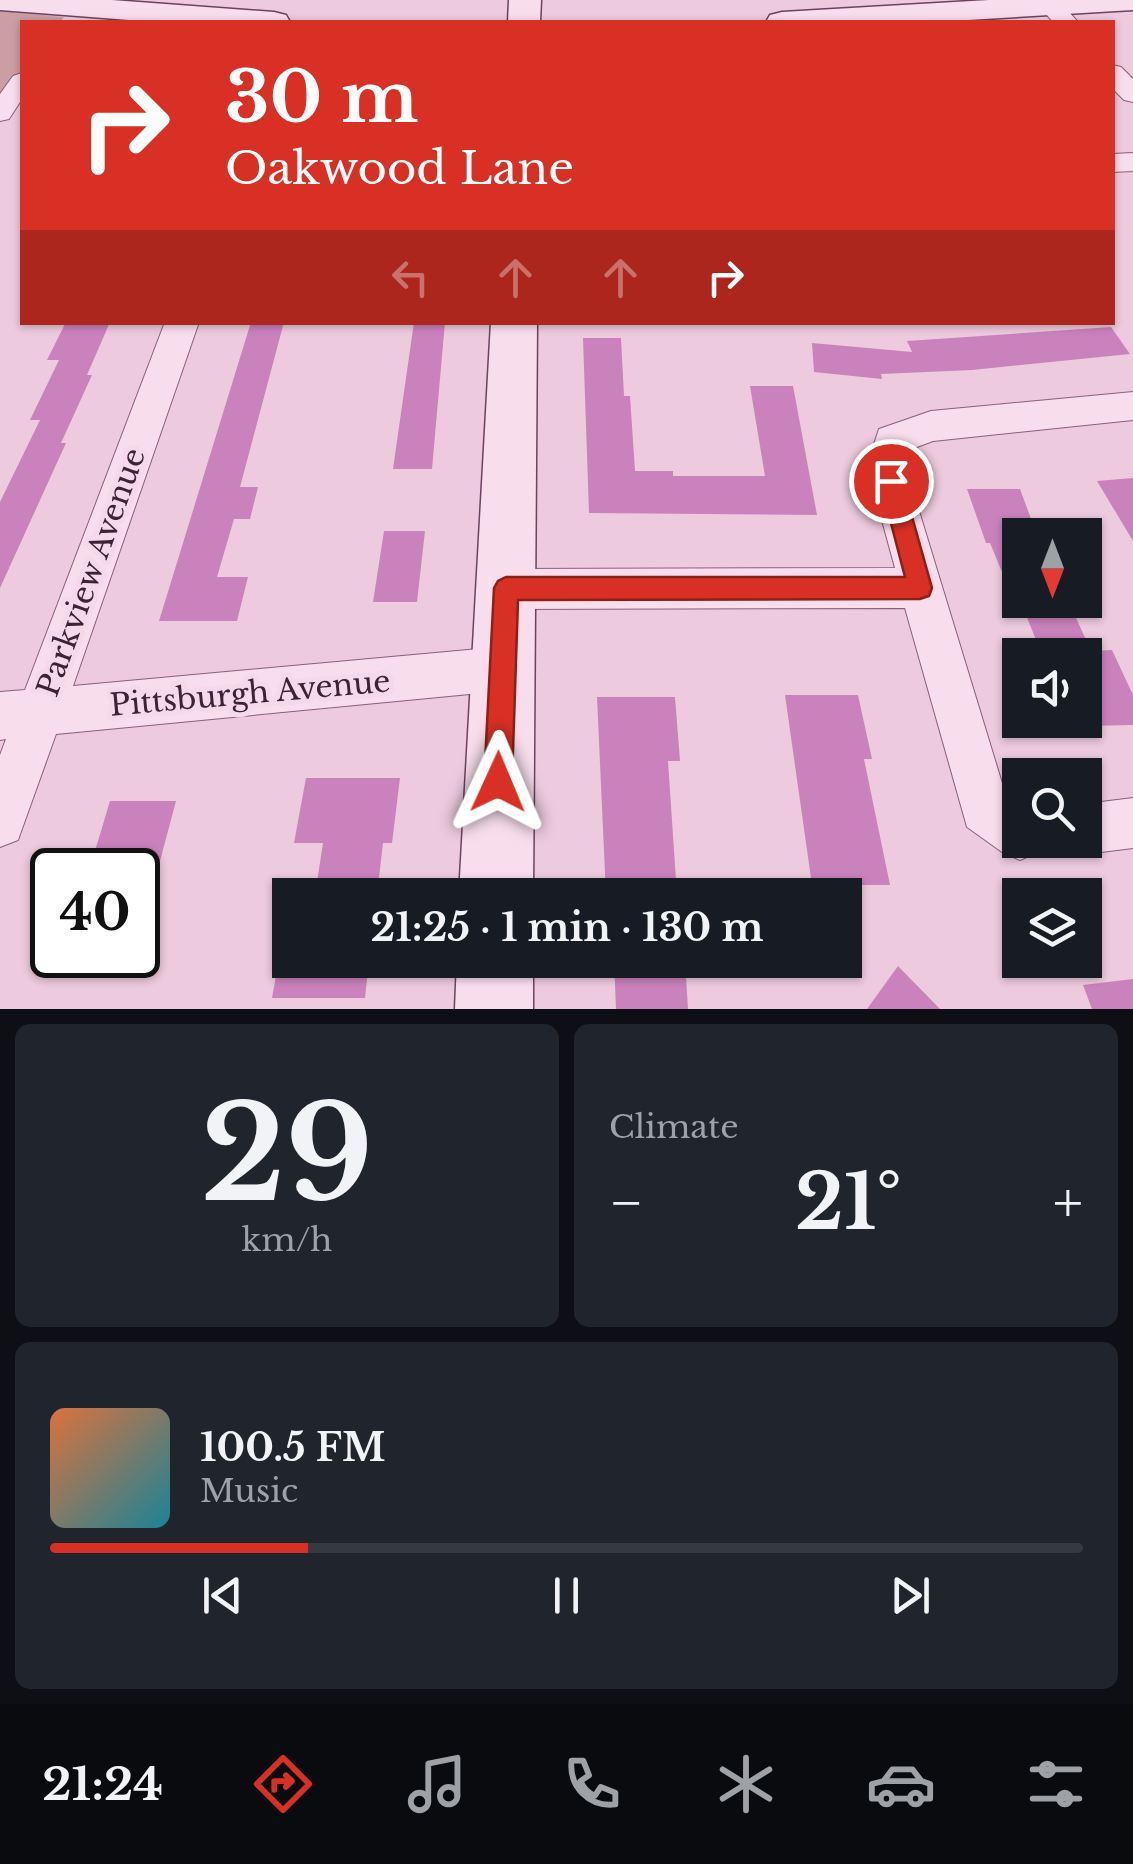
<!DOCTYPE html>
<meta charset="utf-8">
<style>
body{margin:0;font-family:"Libre Baskerville",serif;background:#20242c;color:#f1f3f6;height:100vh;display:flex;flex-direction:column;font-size:38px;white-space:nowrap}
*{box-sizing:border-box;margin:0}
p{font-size:32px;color:#9ea1a6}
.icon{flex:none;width:55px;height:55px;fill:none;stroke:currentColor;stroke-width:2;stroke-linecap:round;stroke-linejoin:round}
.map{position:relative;height:1009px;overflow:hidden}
.side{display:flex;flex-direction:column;gap:15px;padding:15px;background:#0d0f14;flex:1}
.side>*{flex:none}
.banner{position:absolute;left:20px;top:20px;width:1095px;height:305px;border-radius:0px;box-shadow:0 2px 8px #0004;background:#d93025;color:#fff;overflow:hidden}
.needle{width:65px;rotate:180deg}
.controls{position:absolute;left:1002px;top:518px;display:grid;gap:20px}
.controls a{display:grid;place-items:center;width:100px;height:100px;border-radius:0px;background:#171b24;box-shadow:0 2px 8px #0004;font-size:50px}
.speed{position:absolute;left:30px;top:848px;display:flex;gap:20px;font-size:50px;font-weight:700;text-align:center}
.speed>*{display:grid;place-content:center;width:130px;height:130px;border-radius:50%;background:#171b24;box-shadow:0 2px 8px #0004;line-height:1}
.speed .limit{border:5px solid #111;border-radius:15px;background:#fff;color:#111}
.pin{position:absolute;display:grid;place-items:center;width:85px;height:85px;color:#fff;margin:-42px;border:5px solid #fff;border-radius:50%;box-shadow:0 2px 10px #0007}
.me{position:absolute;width:110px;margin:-55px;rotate:1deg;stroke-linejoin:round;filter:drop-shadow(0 0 8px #0008)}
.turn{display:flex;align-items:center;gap:35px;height:210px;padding:0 40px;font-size:45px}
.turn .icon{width:130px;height:130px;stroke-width:2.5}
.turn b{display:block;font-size:70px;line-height:85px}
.lanes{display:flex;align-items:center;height:95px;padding:0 40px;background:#0003;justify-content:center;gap:50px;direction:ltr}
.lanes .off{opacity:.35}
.big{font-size:75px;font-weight:700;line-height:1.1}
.side .widget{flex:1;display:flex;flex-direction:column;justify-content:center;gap:15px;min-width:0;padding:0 35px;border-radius:15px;background:#20242c}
.side .dial{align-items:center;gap:0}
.dial b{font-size:130px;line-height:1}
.song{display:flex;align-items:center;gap:30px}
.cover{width:120px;height:120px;border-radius:15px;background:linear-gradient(135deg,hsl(20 70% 55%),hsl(190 70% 35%))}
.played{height:10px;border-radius:5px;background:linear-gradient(90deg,#d93025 25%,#363941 25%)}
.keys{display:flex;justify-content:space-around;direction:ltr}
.heat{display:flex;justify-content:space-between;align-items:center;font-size:55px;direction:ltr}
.side .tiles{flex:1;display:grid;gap:15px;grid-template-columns:1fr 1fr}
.widget:last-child{grid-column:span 2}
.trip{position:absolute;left:272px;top:878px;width:590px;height:100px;border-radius:0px;background:#171b24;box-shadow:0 2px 8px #0004;font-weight:700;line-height:100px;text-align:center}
.dock{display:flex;height:160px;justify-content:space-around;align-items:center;background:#090b0e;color:#9ea1a6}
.dock .icon{width:70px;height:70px}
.dock .selected{color:#d93025}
.dock b{font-size:45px;color:#f1f3f6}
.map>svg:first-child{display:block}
.green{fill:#cb9ea3}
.building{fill:#ca82bc}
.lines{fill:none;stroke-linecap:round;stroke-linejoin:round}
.street-casing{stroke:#895f7d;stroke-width:2}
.secondary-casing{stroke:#6c4260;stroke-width:3}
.street{fill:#f8ddec;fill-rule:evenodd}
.secondary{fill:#f8ddec;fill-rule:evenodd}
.route{fill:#d93025;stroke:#8d1f18;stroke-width:2.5}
.labels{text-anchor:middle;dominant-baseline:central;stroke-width:10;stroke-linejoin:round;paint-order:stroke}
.street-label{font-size:30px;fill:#3b2234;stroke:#f5d9e8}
</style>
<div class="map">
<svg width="1133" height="1009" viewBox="0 0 1133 1009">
<rect width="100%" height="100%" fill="#edcadd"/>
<path class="green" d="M0 11 64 17 60 22H22V74L0 106Z"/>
<path class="building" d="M66 322H110L87 375H92L61 443H66L0 588V502L40 420H30L59 360H47Z
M251 322H284L240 487H258L250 519H234L217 577H248L237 621H159Z
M414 322H445L432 469H393Z
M1111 327 1130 354 972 370 881 374 882 379 814 372 812 343 912 352 907 341Z
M583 338H621L624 396H630L635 471H673V476H765L750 386H793L817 515 589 513Z
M1133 478V541L1097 481Z
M967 489H1020L1037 535H1014L1020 552V593L1012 596 990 543H986Z
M384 531H425L417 602H373Z
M1020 600H1068L1091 651 1112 650 1133 695V725L1085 726V655H1042Z
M785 695H858L872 759H864L890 885H812Z
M597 697H675L680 761H668L677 895H606Z
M306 778H400L392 843H383L377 895H315L323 843H294Z
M110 801H176L160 861H92Z
M305 960H369L365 998H272L277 970H303Z
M614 960H685L688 1009H616Z
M898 966 940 1009H867Z
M1133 979V1009H1092L1083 985Z"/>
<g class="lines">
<defs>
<path id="street" d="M1043 1H1059L1078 22H1053L1039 6Z
M1112 65 1121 67 1133 79V102L1124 100 1112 88Z
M22 73V99L9 119 0 121V94L13 76Z
M1133 153V171L1112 172V154Z
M165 322H199L73 686 501 647 517 653 524 669 517 685 501 691 56 734 18 840 0 847V755L6 739 0 740V692L25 690Z
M1133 392V420L933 441 909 450 905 465 1005 793 1020 803V840H1043L1038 852 1020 860 1002 852 967 827 905 608 506 609 491 603 485 589 491 575 506 569 895 568 867 465 879 429 931 411Z
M1133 798V848L1085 854 1067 847 1064 840H1085V804Z"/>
<path id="secondary" d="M0 0H112L274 12 286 15 290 22H155L0 10Z
M509 0H541L540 22H508Z
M989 0H1133V10L935 22H766L770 15 782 12Z
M491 322H537L533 895H459Z
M457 960H533V1009H455Z"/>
</defs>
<use href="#street" class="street-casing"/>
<use href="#secondary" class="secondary-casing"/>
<use href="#street" class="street"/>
<use href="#secondary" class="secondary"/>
</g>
<path class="route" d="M891 472 902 481 932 588 929 596 920 599 518 600 512 782 508 792 498 796 488 792 484 782 494 588 498 581 506 577H905L880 481Z"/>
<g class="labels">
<g class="street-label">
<text transform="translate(91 572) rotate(-70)">Parkview Avenue</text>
<text transform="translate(250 693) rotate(-5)">Pittsburgh Avenue</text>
</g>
</g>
</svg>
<div class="controls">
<a><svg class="needle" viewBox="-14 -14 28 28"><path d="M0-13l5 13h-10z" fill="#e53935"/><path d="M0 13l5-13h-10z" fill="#9ea1a6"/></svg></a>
<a><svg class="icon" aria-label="sound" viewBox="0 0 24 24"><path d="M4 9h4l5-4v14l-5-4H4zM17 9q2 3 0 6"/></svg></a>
<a><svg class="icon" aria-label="search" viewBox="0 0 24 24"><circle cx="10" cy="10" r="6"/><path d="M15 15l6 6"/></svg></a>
<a><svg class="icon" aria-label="layers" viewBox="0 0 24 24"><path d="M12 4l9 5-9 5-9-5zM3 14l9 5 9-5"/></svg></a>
</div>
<div class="speed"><div class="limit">40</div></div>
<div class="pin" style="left:891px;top:481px;background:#d93025"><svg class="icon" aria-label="arrive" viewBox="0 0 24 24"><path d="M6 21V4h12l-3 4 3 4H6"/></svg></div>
<svg class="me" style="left:498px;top:782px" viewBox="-20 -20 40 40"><path d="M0-17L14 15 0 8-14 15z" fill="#d93025" stroke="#fff" stroke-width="4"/></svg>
<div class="trip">21:25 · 1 min · 130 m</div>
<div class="banner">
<div class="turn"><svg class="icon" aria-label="right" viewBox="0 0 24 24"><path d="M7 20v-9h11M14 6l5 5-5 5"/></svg><div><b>30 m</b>Oakwood Lane</div></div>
<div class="lanes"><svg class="icon off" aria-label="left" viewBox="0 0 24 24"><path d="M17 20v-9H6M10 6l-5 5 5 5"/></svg><svg class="icon off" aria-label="ahead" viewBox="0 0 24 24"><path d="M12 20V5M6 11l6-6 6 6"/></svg><svg class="icon off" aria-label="ahead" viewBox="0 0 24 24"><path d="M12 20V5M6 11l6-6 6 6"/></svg><svg class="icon" aria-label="right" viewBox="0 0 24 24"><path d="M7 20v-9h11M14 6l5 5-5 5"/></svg></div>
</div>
</div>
<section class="side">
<div class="tiles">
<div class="widget dial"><b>29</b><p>km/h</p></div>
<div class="widget"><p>Climate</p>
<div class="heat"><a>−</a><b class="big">21°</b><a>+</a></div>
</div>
<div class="widget">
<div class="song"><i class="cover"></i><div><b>100.5 FM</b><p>Music</p></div></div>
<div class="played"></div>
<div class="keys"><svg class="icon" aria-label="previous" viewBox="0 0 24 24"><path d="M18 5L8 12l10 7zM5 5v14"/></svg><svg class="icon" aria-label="pause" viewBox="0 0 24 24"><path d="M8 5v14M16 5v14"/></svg><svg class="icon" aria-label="next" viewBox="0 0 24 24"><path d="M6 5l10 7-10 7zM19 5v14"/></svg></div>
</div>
</div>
</section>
<nav class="dock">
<b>21:24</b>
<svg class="icon selected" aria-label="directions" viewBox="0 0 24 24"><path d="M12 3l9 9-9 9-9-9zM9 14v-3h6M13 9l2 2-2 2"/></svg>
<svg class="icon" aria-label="music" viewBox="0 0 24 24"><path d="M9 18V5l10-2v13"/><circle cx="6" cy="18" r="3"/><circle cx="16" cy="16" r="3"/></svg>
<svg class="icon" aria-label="phone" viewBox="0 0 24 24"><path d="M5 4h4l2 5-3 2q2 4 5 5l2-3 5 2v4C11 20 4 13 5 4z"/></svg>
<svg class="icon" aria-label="climate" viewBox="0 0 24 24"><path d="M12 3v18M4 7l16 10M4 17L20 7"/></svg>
<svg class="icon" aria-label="car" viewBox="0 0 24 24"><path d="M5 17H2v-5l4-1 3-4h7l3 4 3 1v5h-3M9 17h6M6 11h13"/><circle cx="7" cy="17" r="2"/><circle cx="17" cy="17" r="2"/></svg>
<svg class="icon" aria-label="filters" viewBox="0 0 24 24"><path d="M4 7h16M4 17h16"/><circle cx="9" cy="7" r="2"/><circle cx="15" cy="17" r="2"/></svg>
</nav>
